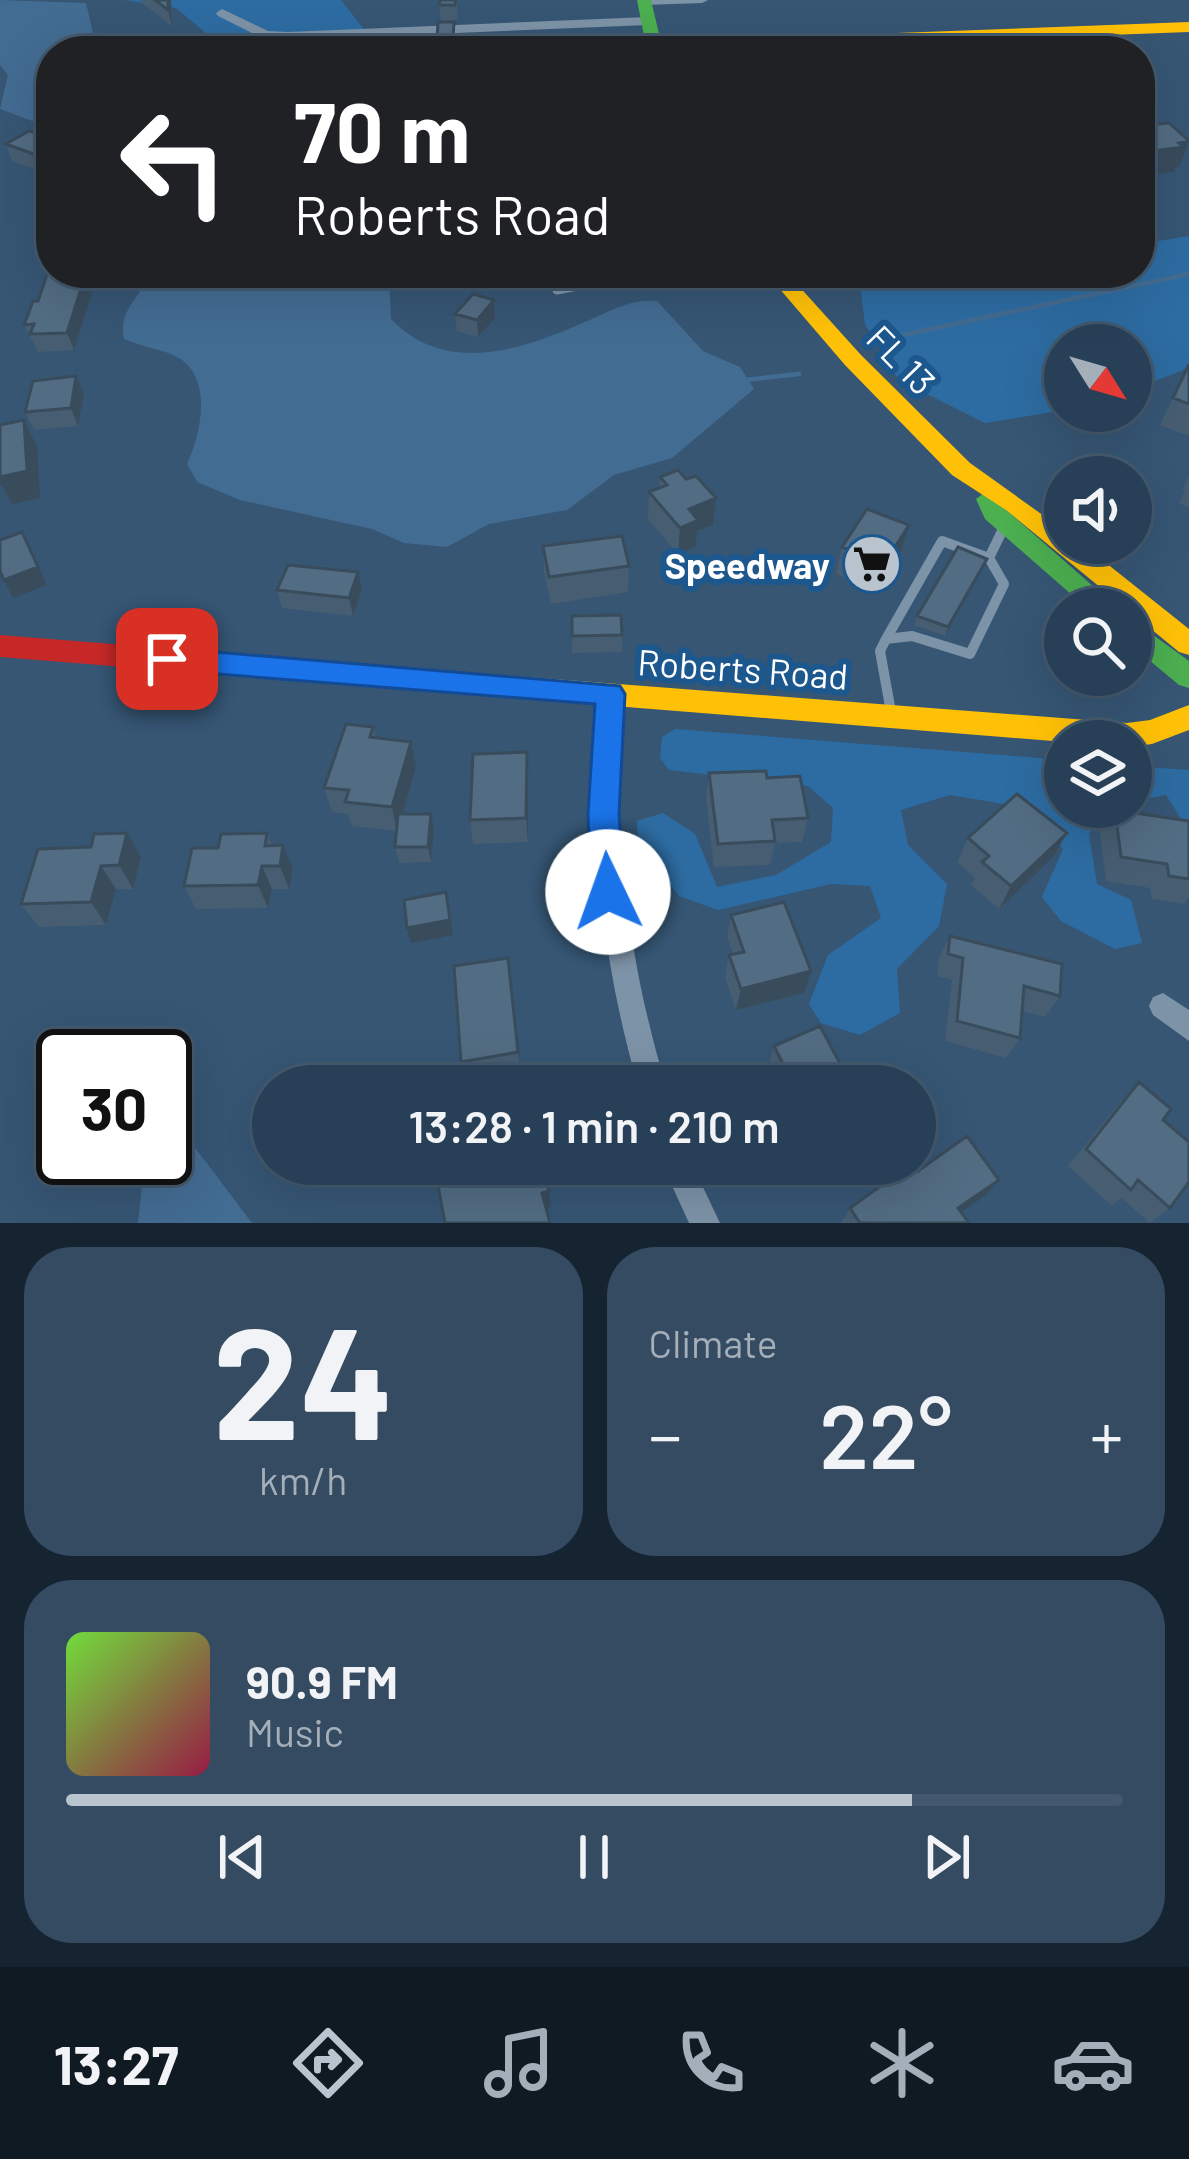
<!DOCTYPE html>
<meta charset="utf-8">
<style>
body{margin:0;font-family:Barlow,sans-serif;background:#344b61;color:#f1f3f6;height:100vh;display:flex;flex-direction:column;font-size:45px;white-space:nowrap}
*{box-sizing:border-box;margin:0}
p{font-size:39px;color:#a5afba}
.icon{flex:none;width:66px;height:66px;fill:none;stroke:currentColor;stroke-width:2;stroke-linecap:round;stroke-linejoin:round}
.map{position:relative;height:1223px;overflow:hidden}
.sheet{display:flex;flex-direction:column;gap:24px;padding:24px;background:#162330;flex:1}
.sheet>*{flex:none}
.top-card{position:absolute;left:36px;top:36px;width:1119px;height:252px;border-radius:48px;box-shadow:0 12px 48px #0002,0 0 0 3px #44596d;background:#202124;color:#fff;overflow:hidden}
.needle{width:78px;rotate:127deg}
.controls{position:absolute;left:1044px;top:324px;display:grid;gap:24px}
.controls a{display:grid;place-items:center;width:108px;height:108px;border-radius:50%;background:#284057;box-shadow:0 12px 48px #0002,0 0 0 3px #44596d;font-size:60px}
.speed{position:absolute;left:36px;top:1029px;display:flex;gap:24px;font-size:60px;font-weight:700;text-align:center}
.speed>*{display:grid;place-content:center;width:156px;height:156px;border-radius:50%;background:#284057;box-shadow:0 12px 48px #0002,0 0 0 3px #44596d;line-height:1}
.speed .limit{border:6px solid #111;border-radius:18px;background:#fff;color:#111}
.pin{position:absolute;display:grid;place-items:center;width:102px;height:102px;color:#fff;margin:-51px;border-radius:24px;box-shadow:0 6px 18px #0006}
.me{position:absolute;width:132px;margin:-66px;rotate:357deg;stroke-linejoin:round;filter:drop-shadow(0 0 9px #0008)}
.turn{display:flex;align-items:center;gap:42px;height:252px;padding:0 60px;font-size:54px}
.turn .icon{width:156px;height:156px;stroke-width:2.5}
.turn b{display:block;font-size:84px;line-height:102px}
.big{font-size:90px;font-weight:600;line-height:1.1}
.sheet .widget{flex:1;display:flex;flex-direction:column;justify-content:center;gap:18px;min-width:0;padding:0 42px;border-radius:48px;background:#344b61}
.sheet .dial{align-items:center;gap:0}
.dial b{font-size:156px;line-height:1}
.song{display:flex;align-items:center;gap:36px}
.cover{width:144px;height:144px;border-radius:18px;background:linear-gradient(135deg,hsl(100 70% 55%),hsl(340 70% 35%))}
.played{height:12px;border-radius:6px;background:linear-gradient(90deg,#b9c4ce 80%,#44596d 80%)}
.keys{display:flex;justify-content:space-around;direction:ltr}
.heat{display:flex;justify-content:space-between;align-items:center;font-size:66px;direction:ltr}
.sheet .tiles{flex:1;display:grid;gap:24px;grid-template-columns:1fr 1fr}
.widget:last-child{grid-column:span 2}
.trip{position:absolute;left:252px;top:1065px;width:684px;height:120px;border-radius:60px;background:#284057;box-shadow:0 12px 48px #0002,0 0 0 3px #44596d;font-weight:600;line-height:120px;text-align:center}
.tabs{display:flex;height:192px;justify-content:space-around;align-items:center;background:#101a23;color:#a5afba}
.tabs .icon{width:84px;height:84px}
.tabs .active{color:#b9c4ce}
.tabs b{font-size:54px;color:#f1f3f6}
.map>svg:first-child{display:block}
.green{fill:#2d6ca2}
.water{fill:#436c92}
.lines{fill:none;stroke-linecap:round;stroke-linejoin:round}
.stream{stroke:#436c92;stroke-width:4.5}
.lane-far2{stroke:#7d93a7;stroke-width:6}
.lane-far1{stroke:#7d93a7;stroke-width:9}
.lane{stroke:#7d93a7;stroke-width:10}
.street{fill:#7d93a7;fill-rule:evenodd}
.fast{fill:#4caf50;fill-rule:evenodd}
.slow{fill:#ffc107;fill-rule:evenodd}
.jam{fill:#c62828;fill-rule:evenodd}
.wall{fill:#475d71}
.shaded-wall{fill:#394c5c}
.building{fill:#526c83;stroke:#394c5c;stroke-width:3}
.route{fill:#1a73e8;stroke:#114b97;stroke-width:3}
.labels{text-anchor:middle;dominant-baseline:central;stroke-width:12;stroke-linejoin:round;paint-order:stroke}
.street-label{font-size:36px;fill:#fff;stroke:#1c578e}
.poi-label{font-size:36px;font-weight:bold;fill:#fff;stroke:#1c578e;text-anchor:end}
</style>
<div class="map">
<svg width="1189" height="1223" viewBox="0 0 1189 1223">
<rect width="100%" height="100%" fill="#365674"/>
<path class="green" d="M124 0H341L370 37 344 51H246L213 39 176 8Z
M1189 236V368L1131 390V345H1065V410L985 423 919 390 895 375 865 324 860 286 883 273H1140V244Z
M675 729 1065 760V807H1105L1089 834 1097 884 1131 900 1142 943 1115 949 1061 921 1042 897 1063 849 1023 807 950 795 901 810 908 845 947 884 939 926 897 969 900 1013 860 1035 821 1023 809 1004 828 955 881 918 870 886 831 884 718 910 679 896 638 843 637 821 663 813 695 834 717 887 776 875 831 842 833 808 808 786 669 770 660 758 662 737Z
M1131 766 1189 770V858L1183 822 1166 795 1131 802Z"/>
<path class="water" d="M0 0 86 3 93 33 112 51H51V128L0 109 8 75 0 65Z
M150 273H389L391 319C449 379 529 347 594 318 616 308 633 299 657 301L703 351 740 367 754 389 672 458 614 475 567 510 489 524 447 547 404 543 372 529 240 500 197 482 187 464C201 434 213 379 179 358 163 349 142 347 124 339 118 308 141 299 150 273Z
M178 1138 196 1149 252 1223H138L145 1158H165V1141Z"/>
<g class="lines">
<path class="stream" d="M879 340 1189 274
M745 380 799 374"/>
<path class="lane-far2" d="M854 41 869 51"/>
<path class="lane-far1" d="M557 290 622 277 693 279 758 273"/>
<path class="lane" d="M886 639 942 541 989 558
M891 712 880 651 886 639 912 636 970 654 1004 584 989 558 1004 527"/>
<path class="street" d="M640 0H708L702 3 644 5Z
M222 9 268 31 288 32 648 17 654 21 648 25 288 40 262 38 218 16 216 13Z
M610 685 618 688 621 694C614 832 626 953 666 1086H638C600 953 589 832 599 694L602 688Z
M1163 993 1189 1010V1041L1153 1015 1149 1006 1153 997Z
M662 1164H692L720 1223H689Z"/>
<path class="fast" d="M637 0H651L663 51H647Z
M988 490 997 493 1004 508 1119 609H1088L985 519 976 499Z
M1131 619 1189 661V688L1179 685 1131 645Z"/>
<path class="slow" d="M1189 22V32L674 51 646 47 654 42Z
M766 273H787L861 355 970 463 1065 531V543H1081L1189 629V655L1179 652 1006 510 952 475 845 365Z
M501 675 1127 723 1150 720 1189 705V730L1152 744 1131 747V741L1065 742 501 697 491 694 487 686 491 678Z"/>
<path class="jam" d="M0 635 501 675 511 678 515 686 511 694 501 697 0 657Z"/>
</g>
<path class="wall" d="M141 0H171L172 26 142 3Z
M458 0 457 20 441 21 439 5Z
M456 38 455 51H438L437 40Z
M1140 126 1179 167H1176L1174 172 1143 176 1140 173Z
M51 138V170L46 173 12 161 6 144Z
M51 263 74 350 38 352 24 325 38 301Z
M494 300 495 318 478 337 457 331 455 314Z
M1188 366 1189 367V436L1160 425Z
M76 376 84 394 78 426 34 430 25 412Z
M1189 476V508L1179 503 1185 491 1182 490Z
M660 477 713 525 697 531 696 547 678 554 648 519 649 492 659 488Z
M909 525 901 552 877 591 836 574 842 547Z
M543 546 629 566 628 592 551 604 544 572Z
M983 568 945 636 914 625 917 616Z
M277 590H362L353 616 282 608Z
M572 616 622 635V652L572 653Z
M373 727 376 738 416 767 402 814 434 830 431 862 399 863 395 847 396 831 352 826 348 814 332 812 324 788Z
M527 752 528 842 473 844 470 820Z
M709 773 808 818 802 842 775 843 770 865 714 867 706 798Z
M1115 810 1189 821V897L1184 904 1152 899 1150 888 1106 881 1100 834Z
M267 833 272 845 293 869 289 889H272L268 908 196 909 184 886 218 848Z
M968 838 1053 857 999 909 971 885 975 878 957 862Z
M38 849 141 857 133 889H116L106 925 39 927 21 904Z
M731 915 804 993 736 1010 725 977 729 955 733 954 727 937Z
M950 936 1060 996 1045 1017 1022 1011 1020 1038 1006 1058 945 1041 952 980 937 976 939 958Z
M508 958 520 1072 465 1081 461 1062Z
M774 1046 852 1086H778L768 1066Z
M1139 1082 1163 1120 1170 1208 1150 1223 1121 1198 1112 1206 1068 1166 1121 1101Z
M918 1171 986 1195 961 1212 969 1223H841L850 1208Z"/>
<path class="shaded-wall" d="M168 0H171L172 26 168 10Z
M1189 141 1179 167H1176L1174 172 1143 176 1153 151Z
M51 149V170L46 173 39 156Z
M86 273H98L74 350 67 333Z
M494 300 495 318 478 337 477 320Z
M76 376 84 394 78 426 71 408Z
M24 420 37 447 40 498 12 504 2 485H0V461Z
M716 498 713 525 697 531 696 547 678 554 680 528 689 509Z
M909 525 901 552 877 591 884 564Z
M22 532 47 585 13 598 4 580Z
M987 559 983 568 945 636 948 627Z
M358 572 362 590 353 616 349 598Z
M411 742 416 767 397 832 392 807Z
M527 752 528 777V842L526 818Z
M431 814 434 830 431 862 428 847Z
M127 833 141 857 133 889 119 865Z
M1067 833 1053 857 999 909 1011 886Z
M283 845 293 869 289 889 280 866Z
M101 866 116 889 106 925 91 902Z
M262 866 272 889 268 908 258 885Z
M446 892 453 935 411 943 407 928Z
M811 971 804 993 736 1010 741 989Z
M999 1180 986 1195 946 1223 958 1208Z
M549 1191 551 1207 544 1209 542 1193Z"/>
<path class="building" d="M155 0H168V10Z
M440 0H456L455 5H439Z
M438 22H454L453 40H437Z
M1169 123 1189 141 1179 143 1184 147 1153 151 1140 138V126Z
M29 131 51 138V149L39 156 6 144Z
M51 263V273H86L67 333 30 334 34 324 24 325 33 301H38Z
M473 294 494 300 477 320 455 314Z
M1188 366 1189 367V404L1173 398Z
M76 376 71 408 25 412 33 381Z
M24 420 27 471 0 477V425Z
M678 470 686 479 696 476 716 498 689 509 698 520 680 528 649 492 667 485 660 477Z
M867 509 909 525 884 564 842 547Z
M22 532 38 567 4 580 0 571V540Z
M622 536 629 566 549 577 543 546Z
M958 547 987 559 948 627 917 616Z
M288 565 358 572 349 598 277 590Z
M621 615 622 635 572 636V616Z
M346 724 373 727 370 737 411 742 392 807 345 802 349 790 324 788Z
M527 752 526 818 470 820 473 754Z
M766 771 767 778 800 776 808 818 772 820 775 841 718 844 709 773Z
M1017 794 1067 833 1011 886 982 862 989 856 968 838Z
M1115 810 1189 821V879L1169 876 1167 864 1121 857Z
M398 814H431L428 847H395Z
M127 833 119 865 101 866 91 902 21 904 38 849 91 847 94 834Z
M267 833 265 846 283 845 280 866H262L258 885 184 886 192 848H218L221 834Z
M446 892 450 920 407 928 404 900Z
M784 902 811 971 741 989 729 955 744 952 731 915Z
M950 936 1062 964 1060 996 1024 986 1020 1038 957 1021 963 958 948 954Z
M508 958 518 1052 461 1062 454 966Z
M820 1026 852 1086H794L774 1046Z
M1139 1082 1171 1109 1163 1120 1189 1142V1182L1170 1208 1138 1180 1131 1190 1086 1149Z
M967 1136 999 1180 958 1208 969 1223H860L850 1208 911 1164 918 1171Z
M434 1164H542L549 1191 542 1193 550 1223H445Z"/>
<path class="route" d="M167 648 620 686 625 694 619 814 624 892 619 903 608 907 596 903 591 892 588 814 595 704 167 670 153 659Z"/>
<defs>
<symbol id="supermarket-disc" viewBox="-11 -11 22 22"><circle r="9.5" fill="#b9c4ce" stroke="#1c578e"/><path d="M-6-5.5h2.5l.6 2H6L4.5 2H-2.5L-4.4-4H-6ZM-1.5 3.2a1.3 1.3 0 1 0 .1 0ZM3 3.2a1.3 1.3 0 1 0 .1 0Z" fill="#111"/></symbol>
</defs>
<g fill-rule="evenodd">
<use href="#supermarket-disc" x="839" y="531" width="66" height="66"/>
</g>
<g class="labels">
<g class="street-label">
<text transform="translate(902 359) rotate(46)">FL 13</text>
<text transform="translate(743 668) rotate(4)">Roberts Road</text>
</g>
<g class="poi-label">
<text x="830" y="564">Speedway</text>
</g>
</g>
</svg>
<div class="controls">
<a><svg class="needle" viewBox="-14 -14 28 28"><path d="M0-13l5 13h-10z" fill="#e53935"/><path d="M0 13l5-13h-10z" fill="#a5afba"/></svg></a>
<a><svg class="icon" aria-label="sound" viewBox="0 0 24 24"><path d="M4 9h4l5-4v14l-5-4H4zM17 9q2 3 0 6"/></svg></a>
<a><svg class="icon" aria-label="search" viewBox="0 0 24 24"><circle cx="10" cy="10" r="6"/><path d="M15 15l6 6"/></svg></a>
<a><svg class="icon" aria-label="layers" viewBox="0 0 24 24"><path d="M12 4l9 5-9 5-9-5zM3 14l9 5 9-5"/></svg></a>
</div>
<div class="speed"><div class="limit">30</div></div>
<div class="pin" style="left:167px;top:659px;background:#d93025"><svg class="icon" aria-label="arrive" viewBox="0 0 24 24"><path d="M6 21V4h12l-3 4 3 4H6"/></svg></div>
<svg class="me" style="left:608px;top:892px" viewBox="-20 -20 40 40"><circle r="19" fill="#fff"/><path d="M0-13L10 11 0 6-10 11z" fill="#1a73e8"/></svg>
<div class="trip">13:28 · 1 min · 210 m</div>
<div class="top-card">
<div class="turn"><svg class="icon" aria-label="left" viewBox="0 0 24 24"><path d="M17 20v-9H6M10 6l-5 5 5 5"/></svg><div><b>70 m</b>Roberts Road</div></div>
</div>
</div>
<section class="sheet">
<div class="tiles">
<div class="widget dial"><b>24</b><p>km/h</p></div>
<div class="widget"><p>Climate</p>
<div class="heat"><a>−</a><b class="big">22°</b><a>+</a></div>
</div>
<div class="widget">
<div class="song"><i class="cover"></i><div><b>90.9 FM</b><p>Music</p></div></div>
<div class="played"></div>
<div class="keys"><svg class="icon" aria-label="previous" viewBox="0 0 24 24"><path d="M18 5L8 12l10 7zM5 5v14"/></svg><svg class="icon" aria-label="pause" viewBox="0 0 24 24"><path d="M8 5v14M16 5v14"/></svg><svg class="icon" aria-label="next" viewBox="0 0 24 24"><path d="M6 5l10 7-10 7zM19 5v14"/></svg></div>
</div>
</div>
</section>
<nav class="tabs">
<b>13:27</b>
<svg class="icon active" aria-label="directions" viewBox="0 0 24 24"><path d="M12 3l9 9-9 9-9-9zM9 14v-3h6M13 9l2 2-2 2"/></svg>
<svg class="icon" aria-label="music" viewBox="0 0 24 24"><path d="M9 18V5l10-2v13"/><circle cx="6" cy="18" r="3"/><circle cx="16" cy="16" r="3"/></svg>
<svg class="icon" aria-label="phone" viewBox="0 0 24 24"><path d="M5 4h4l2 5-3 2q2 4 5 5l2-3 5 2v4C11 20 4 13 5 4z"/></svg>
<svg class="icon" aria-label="climate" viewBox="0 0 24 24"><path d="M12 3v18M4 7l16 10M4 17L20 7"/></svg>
<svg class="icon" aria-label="car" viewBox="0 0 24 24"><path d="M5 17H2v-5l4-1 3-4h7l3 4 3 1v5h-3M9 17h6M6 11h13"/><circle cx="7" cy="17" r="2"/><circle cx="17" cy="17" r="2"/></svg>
</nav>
